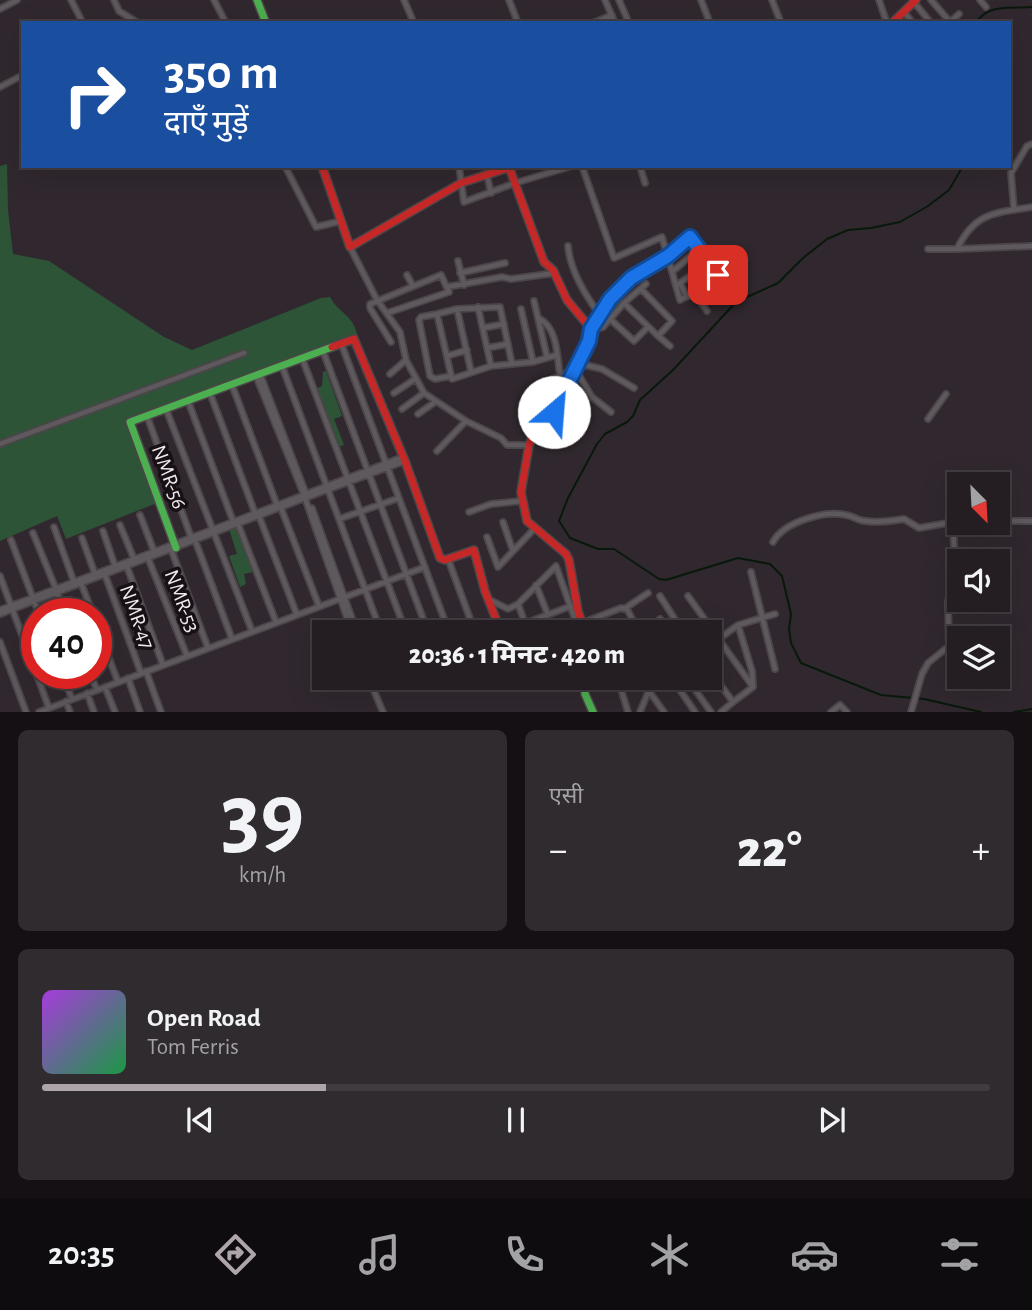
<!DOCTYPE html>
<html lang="hi">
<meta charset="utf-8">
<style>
body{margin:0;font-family:"Alegreya Sans","Noto Sans Devanagari",sans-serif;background:#302b2f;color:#f1f3f6;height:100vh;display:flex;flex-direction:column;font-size:26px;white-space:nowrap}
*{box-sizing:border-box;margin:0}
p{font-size:23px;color:#a3a2a5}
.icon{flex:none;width:38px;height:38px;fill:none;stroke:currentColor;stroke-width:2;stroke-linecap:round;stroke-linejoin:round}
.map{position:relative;height:712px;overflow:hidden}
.details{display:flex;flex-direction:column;gap:18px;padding:18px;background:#141013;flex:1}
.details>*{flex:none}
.guide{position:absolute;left:21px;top:21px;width:990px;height:147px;border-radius:0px;box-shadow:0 7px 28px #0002,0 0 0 2px #413c40;background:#1a4fa0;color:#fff;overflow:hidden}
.needle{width:46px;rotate:156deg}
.tools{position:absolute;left:947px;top:472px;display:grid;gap:14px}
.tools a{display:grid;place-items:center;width:63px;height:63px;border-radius:0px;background:#241e22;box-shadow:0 7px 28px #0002,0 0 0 2px #413c40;font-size:35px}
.speed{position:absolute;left:21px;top:598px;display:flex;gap:14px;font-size:35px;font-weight:700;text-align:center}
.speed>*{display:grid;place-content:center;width:91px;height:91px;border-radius:50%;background:#241e22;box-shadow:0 7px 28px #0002,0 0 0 2px #413c40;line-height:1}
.speed .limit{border:10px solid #d22;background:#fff;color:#111}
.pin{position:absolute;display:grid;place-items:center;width:60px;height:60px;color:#fff;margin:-30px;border-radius:14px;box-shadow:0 4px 10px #0006}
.me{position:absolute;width:77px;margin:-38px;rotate:27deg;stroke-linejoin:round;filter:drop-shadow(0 0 5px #0008)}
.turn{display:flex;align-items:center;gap:24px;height:147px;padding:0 28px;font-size:32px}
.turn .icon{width:91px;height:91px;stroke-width:2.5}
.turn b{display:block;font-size:49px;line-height:60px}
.big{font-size:52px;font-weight:800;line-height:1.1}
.details .widget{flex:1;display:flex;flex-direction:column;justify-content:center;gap:10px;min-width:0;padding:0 24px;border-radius:10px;background:#302b2f}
.details .dial{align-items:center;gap:0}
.dial b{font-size:91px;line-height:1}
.song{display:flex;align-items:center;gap:21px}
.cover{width:84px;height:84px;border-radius:10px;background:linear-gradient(135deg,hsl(280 70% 55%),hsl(140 70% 35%))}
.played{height:7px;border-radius:4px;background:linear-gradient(90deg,#aea5ab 30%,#413c40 30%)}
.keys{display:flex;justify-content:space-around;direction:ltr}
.heat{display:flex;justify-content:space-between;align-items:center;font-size:38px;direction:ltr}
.details .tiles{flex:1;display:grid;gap:18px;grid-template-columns:1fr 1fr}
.widget:last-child{grid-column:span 2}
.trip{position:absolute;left:312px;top:620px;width:410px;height:70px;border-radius:0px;background:#241e22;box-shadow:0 7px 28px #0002,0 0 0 2px #413c40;font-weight:800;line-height:70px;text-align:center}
.tabs{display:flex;height:112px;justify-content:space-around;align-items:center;background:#0e0c0e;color:#a3a2a5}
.tabs .icon{width:49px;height:49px}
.tabs .selected{color:#aea5ab}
.tabs b{font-size:32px;color:#f1f3f6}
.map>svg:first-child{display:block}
.green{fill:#2d5437}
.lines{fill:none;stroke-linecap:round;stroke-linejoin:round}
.stream{stroke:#08190c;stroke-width:2}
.street-casing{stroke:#4c4549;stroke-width:8}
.fast-casing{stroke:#4c4549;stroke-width:10}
.jam-casing{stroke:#4c4549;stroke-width:10}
.street{stroke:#5e595d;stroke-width:4.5}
.fast{stroke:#4caf50;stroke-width:7}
.jam{stroke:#c62828;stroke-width:7}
.route-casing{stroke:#114b97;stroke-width:18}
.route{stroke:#1a73e8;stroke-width:12}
.labels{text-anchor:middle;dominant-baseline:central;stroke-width:7;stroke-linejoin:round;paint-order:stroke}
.street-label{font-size:21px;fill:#f2e8ee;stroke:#171115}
</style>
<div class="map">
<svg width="1032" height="712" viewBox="0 0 1032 712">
<rect width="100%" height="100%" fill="#30282e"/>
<path class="green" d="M7 164 8 210 13 254 49 261 164 337 192 350 321 298 330 297C338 313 352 313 358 336L128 422 157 503 66 539 57 516 0 541V166Z
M326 371 342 416 334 419 344 445 336 448 315 389 322 386 323 372Z
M237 526 253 572 244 574 246 584 240 587 229 556 237 554 229 529Z"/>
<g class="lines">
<path class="stream" d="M976 23C988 3 1012 9 1032 7
M963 166 949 190 928 206 900 222 871 228 848 230 827 239 803 258 778 283 736 302 674 369 640 400 633 416 627 422 605 434 597 444 568 498 559 521 570 538 598 549H614L659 579 666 580 738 558 770 564 782 576 791 614 789 629 791 643 801 663 881 695 924 699 981 712
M1014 712 1032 709"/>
<defs>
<path id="street" d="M71 0 83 23
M114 0 119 11 138 23
M214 0 226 23
M404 0 414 23
M509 0 518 23
M605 0 615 23
M619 0 629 23
M701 0 710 23
M772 0 781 23
M879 0 887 23
M931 0 951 23
M980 0 986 7
M913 1 931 23
M0 9 17 0
M904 12 913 23
M950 22 959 14
M593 23 612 15
M0 87 23 75
M285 166 316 227 341 221
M459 166 464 202 515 183 572 166
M582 166 614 258 662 237 680 300 694 293 728 266
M640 166 645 183
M487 175 491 193
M1014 210 1011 173 1027 146 1032 144
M568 246C570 271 585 295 600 315
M350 247 377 300 400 332 406 360 424 393 466 421 501 438 507 445H529
M928 249H957C975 212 995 213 1032 207
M957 249 1032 246
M458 261 464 285
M673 271 691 256
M460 273 505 263
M407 275 413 286
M680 283 687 297
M707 284 718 300
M676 286 709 262
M447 287 502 277 511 279 555 273
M641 289 672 321 658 336 670 346
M694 293 707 311
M534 301 547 357
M624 303 658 336
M478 307 491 366
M457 309 471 371
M521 309 533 362
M387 313 449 292 441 275 370 304V308L391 342
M437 314 421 317 419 320 430 376 435 379 451 376
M540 319C558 329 557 357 560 376
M610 319 634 341 648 327
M483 328 504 324
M591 329 610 299 631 278 669 256 690 237 729 289
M591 331 603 327 624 303 646 284
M341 343 449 632
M487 348 508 344
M323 351 428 632
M447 356 467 350
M302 358 406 632
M577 363 602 369 634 388
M512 364 491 366 452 379 437 314 457 309 500 307 512 364 533 362 557 355
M282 366 381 632
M575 369 592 397 611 412
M260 374 306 494 403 457
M390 374 406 360
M544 383 573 370
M232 385 277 505
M210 393 255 513
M394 393 415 379
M188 401 233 521
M166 409 252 631
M402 409 424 393
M418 414 435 402
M147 416 191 537
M928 419 946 394
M0 444 244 353
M437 451 466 421
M308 497 405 461
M281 508 319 606
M312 508 357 632
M469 512 491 504 522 501
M140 515 154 551
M259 516 297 615
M339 519 399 498
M998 521H1032
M503 522 513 551
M238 524 276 622
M120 525 134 559
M54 527 74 582
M103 531 115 566
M33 533 56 589
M487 537 498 567 535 528
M82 538 95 574
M11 540 39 614
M195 540 232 639
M773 542C784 522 824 510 846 515 853 516 859 521 866 521 879 523 891 521 904 519L919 528 959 521
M171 549 208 648
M148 558 187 656
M448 559 475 632
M126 564 163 665
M104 572 141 673
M751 572 775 669
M0 576 49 708
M81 583 93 614
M536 585 548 615
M57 592 66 614
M660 596 683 632
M688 596 753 687 733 702
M488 599 508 609 518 604
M624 609 648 593
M0 610 304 495 256 376
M0 614 305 498 352 632
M660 619 670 632
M525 623 518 604 556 566 577 625 564 632
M582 623 621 608 627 609 639 632
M96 624 118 682
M738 625 752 671 753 685
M518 632V626L571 606
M0 642 26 712
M709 646 738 625 775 614
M709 669 733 702 721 712
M146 671 161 712
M62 674 72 699
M90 674 97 690
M368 677 383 712
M374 677 377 687
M671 677 695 712
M686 677 711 712
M128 678 140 712
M620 686 628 712
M105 687 115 712
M377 687 405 677
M649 691 664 712
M87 693 94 712
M66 701 70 712
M39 712 425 567
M640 712 649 690 666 677
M831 712 840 705 847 712
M911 712 922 674 928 663 949 646 948 602 955 568 953 521"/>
<path id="fast" d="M257 0 266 23
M176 548 130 422 332 347
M585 677V694L593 712"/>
<path id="jam" d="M892 23 916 0
M322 166 350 247 461 183 511 167
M509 167 544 262 553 270 567 300 591 329 589 341 560 404 534 433 529 445 521 492 527 521 566 554 569 560 578 611 585 632
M332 347 354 339 405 461 440 558 445 560 474 550 485 591 501 632"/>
</defs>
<use href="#street" class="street-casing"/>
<use href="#fast" class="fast-casing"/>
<use href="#jam" class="jam-casing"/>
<use href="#street" class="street"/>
<use href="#fast" class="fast"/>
<use href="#jam" class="jam"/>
</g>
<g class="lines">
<defs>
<path id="route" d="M554 412 589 341 591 329 610 299 631 278 668 256 690 237 718 275"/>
</defs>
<use href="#route" class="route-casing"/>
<use href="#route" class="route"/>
</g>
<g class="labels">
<g class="street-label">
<text transform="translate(169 477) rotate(70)">NMR-56</text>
<text transform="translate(182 601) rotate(69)">NMR-53</text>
<text transform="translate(137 617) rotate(70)">NMR-47</text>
</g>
</g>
</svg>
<div class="tools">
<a><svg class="needle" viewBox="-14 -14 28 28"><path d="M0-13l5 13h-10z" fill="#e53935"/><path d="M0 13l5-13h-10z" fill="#a3a2a5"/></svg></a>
<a><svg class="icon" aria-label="sound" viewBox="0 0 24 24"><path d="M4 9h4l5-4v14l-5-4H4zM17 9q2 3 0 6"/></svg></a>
<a><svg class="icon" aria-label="layers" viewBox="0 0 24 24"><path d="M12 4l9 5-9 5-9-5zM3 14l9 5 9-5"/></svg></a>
</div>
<div class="speed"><div class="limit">40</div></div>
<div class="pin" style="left:718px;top:275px;background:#d93025"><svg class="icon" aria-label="arrive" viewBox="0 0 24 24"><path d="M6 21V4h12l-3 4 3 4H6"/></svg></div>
<svg class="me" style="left:554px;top:412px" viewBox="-20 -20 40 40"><circle r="19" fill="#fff"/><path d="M0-13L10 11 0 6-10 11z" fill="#1a73e8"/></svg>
<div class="trip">20:36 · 1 मिनट · 420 m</div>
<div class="guide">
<div class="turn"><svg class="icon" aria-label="right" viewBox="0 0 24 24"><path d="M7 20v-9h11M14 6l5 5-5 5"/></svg><div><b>350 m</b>दाएँ मुड़ें</div></div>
</div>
</div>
<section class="details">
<div class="tiles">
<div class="widget dial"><b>39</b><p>km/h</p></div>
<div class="widget"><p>एसी</p>
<div class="heat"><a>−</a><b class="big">22°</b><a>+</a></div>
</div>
<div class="widget">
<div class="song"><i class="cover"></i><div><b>Open Road</b><p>Tom Ferris</p></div></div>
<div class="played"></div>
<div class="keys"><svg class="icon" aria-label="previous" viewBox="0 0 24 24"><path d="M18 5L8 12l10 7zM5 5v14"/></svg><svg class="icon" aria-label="pause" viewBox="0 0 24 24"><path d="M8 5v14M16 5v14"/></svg><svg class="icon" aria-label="next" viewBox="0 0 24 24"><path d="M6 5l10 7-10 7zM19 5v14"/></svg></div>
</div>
</div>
</section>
<nav class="tabs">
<b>20:35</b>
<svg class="icon selected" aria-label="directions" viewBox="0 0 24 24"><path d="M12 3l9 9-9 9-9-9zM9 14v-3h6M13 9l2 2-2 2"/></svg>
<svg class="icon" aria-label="music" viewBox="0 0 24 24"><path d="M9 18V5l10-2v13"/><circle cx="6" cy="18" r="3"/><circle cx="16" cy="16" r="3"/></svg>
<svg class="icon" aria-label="phone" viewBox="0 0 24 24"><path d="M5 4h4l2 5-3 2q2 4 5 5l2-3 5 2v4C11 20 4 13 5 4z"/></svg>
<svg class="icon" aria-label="climate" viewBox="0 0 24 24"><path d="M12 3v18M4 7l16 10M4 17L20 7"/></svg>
<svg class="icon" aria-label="car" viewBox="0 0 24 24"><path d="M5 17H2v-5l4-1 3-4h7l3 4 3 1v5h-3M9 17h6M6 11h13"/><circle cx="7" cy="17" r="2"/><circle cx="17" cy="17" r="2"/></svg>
<svg class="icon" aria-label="filters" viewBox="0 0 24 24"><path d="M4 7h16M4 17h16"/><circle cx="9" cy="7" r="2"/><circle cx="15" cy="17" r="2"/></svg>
</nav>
